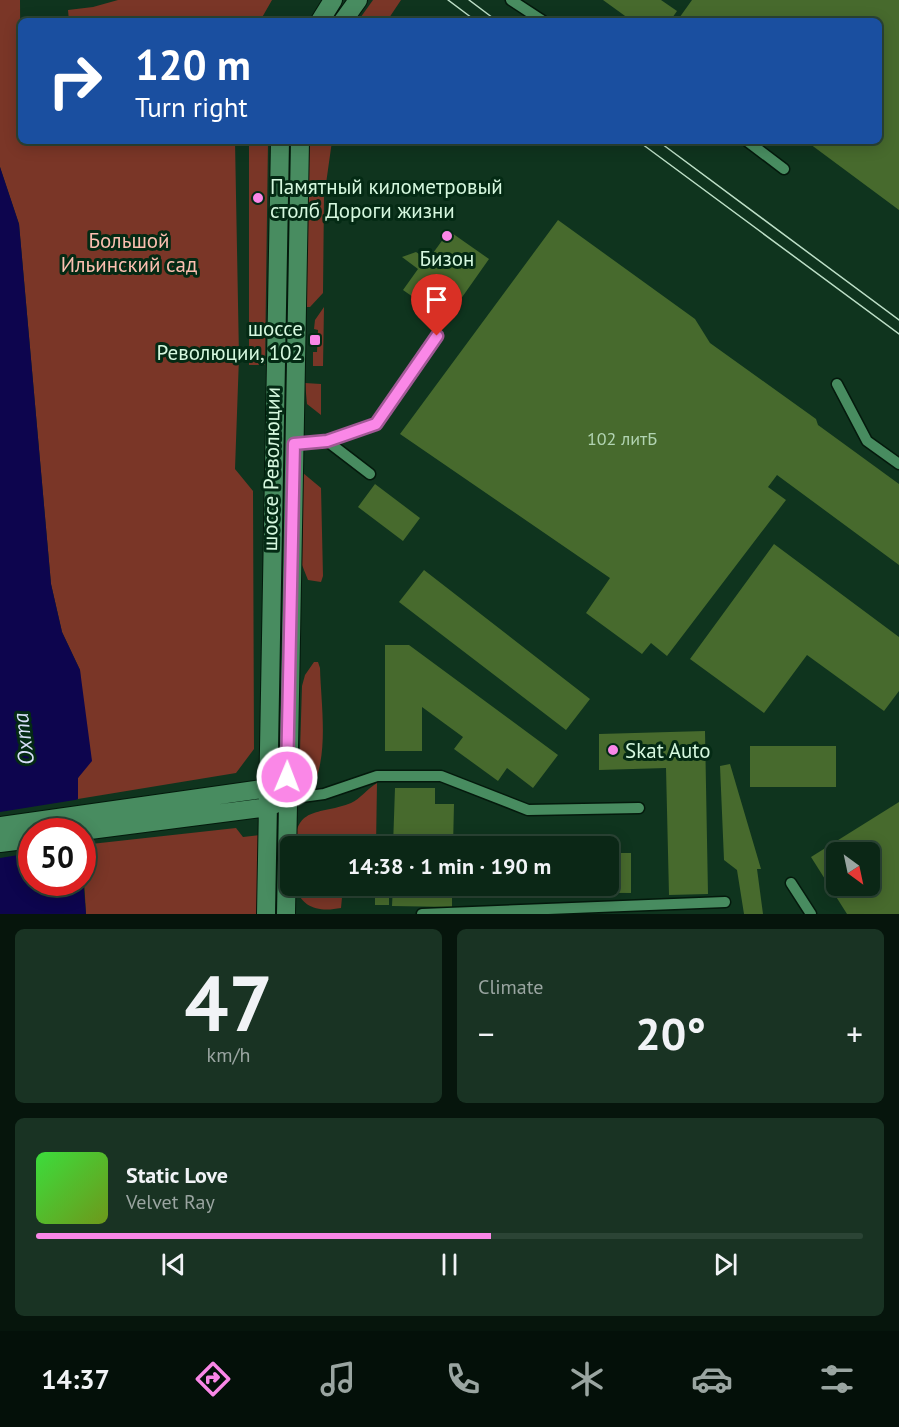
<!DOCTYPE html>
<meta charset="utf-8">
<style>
body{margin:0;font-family:"PT Sans",sans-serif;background:#193323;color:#f1f3f6;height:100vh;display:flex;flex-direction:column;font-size:22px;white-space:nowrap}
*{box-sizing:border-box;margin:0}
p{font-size:20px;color:#9aa5a1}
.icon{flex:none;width:33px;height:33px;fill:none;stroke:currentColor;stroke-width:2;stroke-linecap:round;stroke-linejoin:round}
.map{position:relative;height:914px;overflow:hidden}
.drawer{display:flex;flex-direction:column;gap:15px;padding:15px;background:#06150c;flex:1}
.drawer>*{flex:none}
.top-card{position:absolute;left:18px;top:18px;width:864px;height:126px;border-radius:9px;box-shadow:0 3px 15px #0003,0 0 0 2px #2b4435;background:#1a4fa0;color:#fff;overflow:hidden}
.needle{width:39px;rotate:147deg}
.buttons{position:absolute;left:826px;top:842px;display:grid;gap:12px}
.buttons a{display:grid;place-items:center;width:54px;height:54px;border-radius:9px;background:#0b2716;box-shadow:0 3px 15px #0003,0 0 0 2px #2b4435;font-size:30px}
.speed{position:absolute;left:18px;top:818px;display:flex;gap:12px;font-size:30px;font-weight:700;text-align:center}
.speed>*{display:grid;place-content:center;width:78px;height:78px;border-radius:50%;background:#0b2716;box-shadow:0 3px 15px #0003,0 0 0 2px #2b4435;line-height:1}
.speed .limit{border:9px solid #d22;background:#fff;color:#111}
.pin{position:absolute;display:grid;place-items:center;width:51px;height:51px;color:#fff;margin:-62px -26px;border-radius:50% 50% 50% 0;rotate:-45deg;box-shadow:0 0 6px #0007}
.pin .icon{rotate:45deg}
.me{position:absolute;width:66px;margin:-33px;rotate:1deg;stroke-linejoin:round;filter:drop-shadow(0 0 4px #0008)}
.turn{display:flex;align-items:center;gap:21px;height:126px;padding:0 18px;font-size:27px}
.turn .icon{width:78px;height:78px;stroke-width:2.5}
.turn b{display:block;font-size:42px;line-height:51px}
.big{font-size:45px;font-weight:700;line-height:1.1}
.drawer .widget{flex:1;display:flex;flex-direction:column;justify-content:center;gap:9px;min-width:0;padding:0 21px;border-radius:9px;background:#193323}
.drawer .dial{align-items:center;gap:0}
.dial b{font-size:78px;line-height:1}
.song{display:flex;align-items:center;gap:18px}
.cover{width:72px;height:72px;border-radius:9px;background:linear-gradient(135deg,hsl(120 70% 55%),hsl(80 70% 35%))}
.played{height:6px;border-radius:3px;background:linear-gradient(90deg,#fa87e7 55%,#2b4435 55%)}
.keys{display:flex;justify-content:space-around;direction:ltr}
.heat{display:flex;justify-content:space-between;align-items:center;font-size:33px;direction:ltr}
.drawer .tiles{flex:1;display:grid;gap:15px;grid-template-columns:1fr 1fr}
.widget:last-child{grid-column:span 2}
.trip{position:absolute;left:280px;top:836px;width:339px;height:60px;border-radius:9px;background:#0b2716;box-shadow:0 3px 15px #0003,0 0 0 2px #2b4435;font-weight:700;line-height:60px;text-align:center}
.tabs{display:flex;height:96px;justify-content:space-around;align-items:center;background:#041009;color:#9aa5a1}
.tabs .icon{width:42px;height:42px}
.tabs .selected{color:#fa87e7}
.tabs b{font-size:27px;color:#f1f3f6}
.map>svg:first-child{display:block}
.green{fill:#7a3627}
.water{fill:#0d054e}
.pier{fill:#0f341e}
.building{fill:#476a2d;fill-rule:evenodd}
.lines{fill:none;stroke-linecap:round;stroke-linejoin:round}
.lane-casing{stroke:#04190c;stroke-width:13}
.secondary-casing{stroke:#04190c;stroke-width:20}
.lane{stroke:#488c60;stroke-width:10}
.secondary{stroke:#488c60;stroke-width:18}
.tram{stroke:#bddfc7;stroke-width:1.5}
.route-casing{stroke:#a25896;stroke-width:15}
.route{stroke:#fa87e7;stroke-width:10}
.poi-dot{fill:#fa87e7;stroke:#042a14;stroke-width:2}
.labels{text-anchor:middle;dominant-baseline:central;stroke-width:6;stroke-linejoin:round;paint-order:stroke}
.number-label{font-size:18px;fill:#b2d4b2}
.poi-label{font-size:21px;fill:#d6f8df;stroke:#042a14;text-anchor:start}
.park-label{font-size:21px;fill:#fbbfb0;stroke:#042a14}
.street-label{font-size:21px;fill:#d6f8df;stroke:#042a14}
.water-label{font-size:22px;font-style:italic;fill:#d8dff9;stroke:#042a14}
</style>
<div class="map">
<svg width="899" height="914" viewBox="0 0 899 914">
<rect width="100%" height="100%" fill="#0f341e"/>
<path class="green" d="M0 0H20L21 141H235L239 357 235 469 253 491 254 749 236 773 78 799V778L84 767 80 670 62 632 51 584 19 224 0 167Z
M118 0H272L260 21H69L68 10 93 7Z
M373 0H401L387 21H358Z
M249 141H268L265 365H249Z
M309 141H332L324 198 323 293 310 307H305Z
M324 307 323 366H313V352H317L318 330 314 329 315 320Z
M305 383 321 384V415L307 404Z
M303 473 321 488 323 576 321 582 308 580 302 565Z
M314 662H318L320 668C321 705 329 752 313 787L307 788 299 783 302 686 305 675Z
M377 783 376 846H295C295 805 322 815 351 803 360 799 368 788 377 783Z
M236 828 243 837 260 835 257 914H86L82 845Z
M295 885H375L343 887 341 908C320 912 301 909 295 885Z"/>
<path class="water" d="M0 167 19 224 51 584 62 632 80 670 92 761 78 778V799L32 831V882H82L83 878 86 914H0Z"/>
<path class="pier" d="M81 799 79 831H32L31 853 0 858V812Z"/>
<path class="building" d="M603 0H661L677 11 670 21H632Z
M692 0H899V210L806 141H879V21H677Z
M558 220 695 319 710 343 816 419 818 425 899 484V565L777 475 768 487 786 500 667 656 651 643 642 654 586 613 610 578 400 434Z
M449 231 489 259 446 320 403 290 418 269 402 257 416 252 428 260Z
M375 484 420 518 403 541 358 507Z
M774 544 899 637V691L884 711 807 655 764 713 690 659Z
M424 570 590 699 566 730 399 602Z
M385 645H409L558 755 533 788 507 768 498 781 454 749 463 737 422 707V751H385Z
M705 731 708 894 669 895 666 768 599 770V734Z
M750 746H836V787H750Z
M730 764 761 869H757L763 914H744L737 870 724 860 720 766Z
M395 788H435V804H454L453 846H393Z
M899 802V914H847L811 857ZM837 852H870V885H837Z
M609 853H631V893L502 892V885H609Z
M393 885H452V907L392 906Z
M375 887H389V905H375Z"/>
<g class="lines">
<defs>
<path id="lane" d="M511 0 543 21
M747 141 784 169
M837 384 867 441 899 464
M327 441 370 474
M292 444 327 441 376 424 437 336
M287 799 324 794 377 776H441L528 810 639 808
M791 883 811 914
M422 914 725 902"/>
<path id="secondary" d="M320 21 333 0
M343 21 358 0
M0 826 269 788 279 794
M82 831 269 807 279 802
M0 843 32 839
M266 914 280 141
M286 914 300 141"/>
</defs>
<use href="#lane" class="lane-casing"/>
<use href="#secondary" class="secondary-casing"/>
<use href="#lane" class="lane"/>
<use href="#secondary" class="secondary"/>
<path class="tram" d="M448 0 476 21
M469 0 497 21
M638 141 899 334
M658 141 899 320"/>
</g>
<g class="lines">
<defs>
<path id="route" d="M287 777 294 444 327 441 376 424 437 336"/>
</defs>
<use href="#route" class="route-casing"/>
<use href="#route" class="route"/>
</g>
<g class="poi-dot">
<circle cx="258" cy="198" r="6"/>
<circle cx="447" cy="236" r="6"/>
<rect x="309" y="334" width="12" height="12" rx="3"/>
<circle cx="613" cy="750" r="6"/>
</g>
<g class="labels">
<g class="number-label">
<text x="622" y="438">102 литБ</text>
</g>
<g class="poi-label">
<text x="270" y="186">Памятный километровый<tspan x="270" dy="24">столб Дороги жизни</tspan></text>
<text x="447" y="258" text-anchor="middle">Бизон</text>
<text x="303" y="328" text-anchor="end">шоссе<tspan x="303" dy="24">Революции, 102</tspan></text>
<text x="625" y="750">Skat Auto</text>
</g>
<g class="park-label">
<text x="129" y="240">Большой<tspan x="129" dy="24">Ильинский сад</tspan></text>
</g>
<g class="street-label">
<text transform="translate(271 469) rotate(-89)">шоссе Революции</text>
</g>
<g class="water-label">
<text transform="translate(23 739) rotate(-97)">Охта</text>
</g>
</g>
</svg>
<div class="buttons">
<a><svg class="needle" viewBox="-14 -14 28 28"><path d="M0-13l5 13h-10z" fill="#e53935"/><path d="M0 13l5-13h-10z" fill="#9aa5a1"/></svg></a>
</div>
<div class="speed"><div class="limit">50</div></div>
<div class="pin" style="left:437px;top:336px;background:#d93025"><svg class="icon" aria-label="arrive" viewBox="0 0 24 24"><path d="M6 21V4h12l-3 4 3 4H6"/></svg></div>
<svg class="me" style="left:287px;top:777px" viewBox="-20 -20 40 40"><circle r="17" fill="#fa87e7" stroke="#fff" stroke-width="3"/><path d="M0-11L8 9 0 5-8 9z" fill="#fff"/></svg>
<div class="trip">14:38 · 1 min · 190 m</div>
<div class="top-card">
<div class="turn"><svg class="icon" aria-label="right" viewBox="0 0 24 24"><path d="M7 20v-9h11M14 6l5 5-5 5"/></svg><div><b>120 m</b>Turn right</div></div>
</div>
</div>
<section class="drawer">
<div class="tiles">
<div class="widget dial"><b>47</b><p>km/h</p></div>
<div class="widget"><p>Climate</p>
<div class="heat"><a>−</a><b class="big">20°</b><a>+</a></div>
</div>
<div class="widget">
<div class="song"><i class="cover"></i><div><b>Static Love</b><p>Velvet Ray</p></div></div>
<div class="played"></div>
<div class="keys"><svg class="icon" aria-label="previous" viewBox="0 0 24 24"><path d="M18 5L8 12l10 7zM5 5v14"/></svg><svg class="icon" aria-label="pause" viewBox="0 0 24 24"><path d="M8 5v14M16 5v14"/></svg><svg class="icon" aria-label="next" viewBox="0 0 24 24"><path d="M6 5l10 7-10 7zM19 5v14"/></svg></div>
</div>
</div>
</section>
<nav class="tabs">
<b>14:37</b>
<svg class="icon selected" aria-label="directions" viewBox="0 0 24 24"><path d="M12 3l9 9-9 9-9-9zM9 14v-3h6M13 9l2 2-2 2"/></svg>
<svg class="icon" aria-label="music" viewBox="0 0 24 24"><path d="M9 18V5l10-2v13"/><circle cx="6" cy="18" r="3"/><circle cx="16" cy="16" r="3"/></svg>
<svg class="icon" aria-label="phone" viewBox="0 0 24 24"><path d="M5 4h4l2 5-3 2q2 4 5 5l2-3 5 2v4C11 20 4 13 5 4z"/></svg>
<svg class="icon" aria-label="climate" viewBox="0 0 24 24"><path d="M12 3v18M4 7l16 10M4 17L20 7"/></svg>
<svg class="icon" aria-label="car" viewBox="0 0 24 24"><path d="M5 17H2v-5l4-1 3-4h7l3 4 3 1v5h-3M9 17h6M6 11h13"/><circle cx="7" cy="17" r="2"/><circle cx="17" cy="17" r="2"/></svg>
<svg class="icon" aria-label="filters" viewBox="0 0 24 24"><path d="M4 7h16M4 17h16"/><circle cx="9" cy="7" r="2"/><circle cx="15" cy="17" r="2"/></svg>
</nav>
